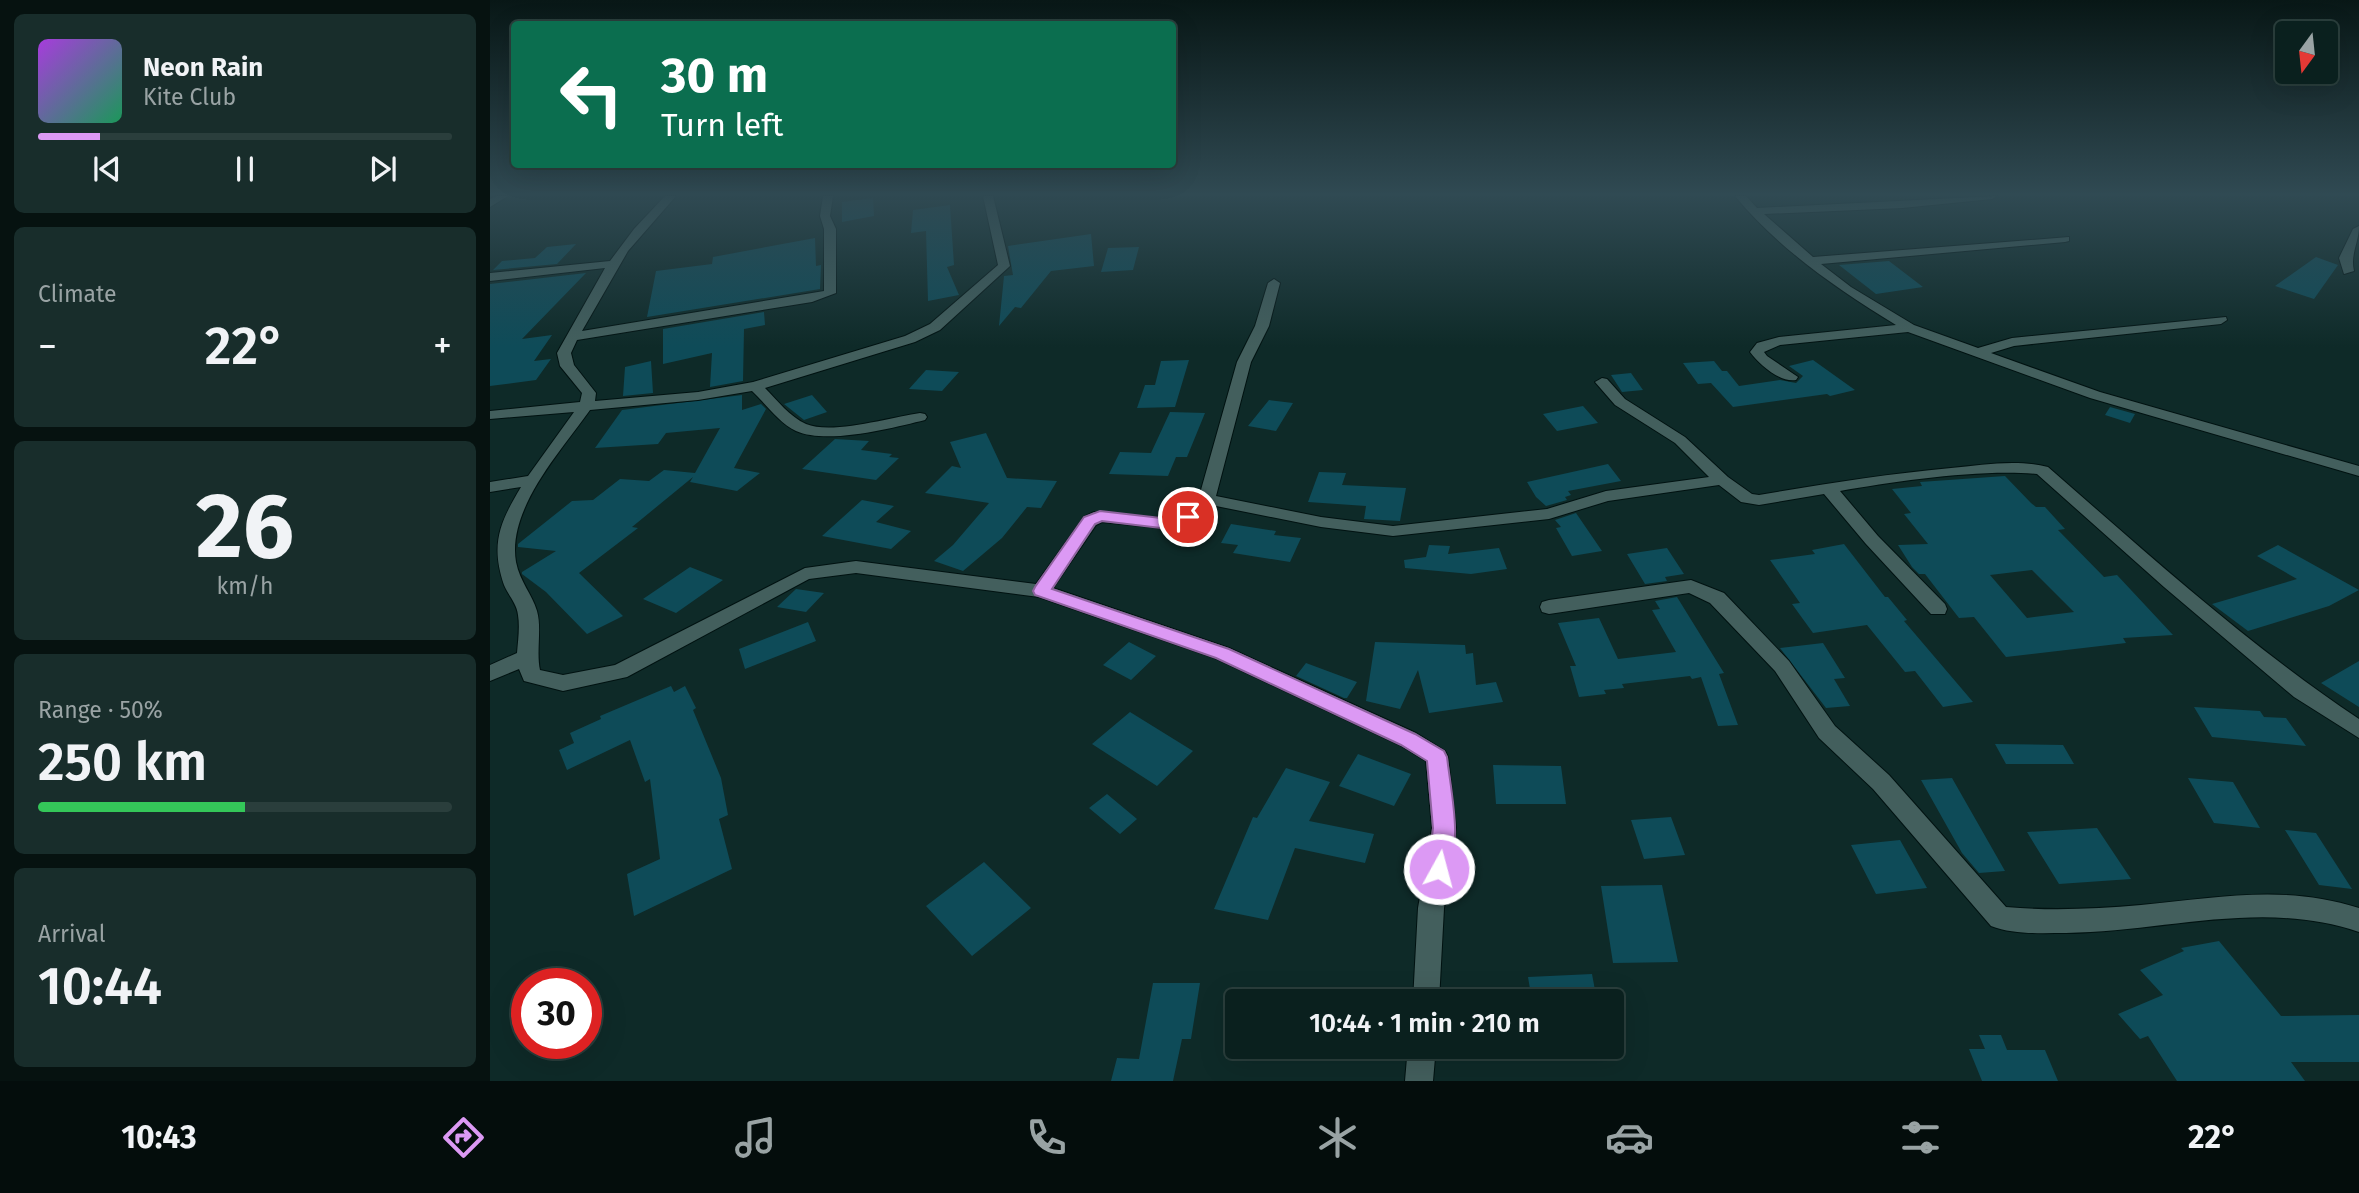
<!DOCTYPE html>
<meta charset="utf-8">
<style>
body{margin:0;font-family:"Fira Sans",sans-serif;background:#182d2b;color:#f1f3f6;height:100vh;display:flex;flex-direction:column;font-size:26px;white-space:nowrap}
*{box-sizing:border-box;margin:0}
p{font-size:23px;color:#99a3a4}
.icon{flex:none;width:38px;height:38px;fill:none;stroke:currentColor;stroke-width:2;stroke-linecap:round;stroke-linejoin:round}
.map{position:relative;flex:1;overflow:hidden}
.side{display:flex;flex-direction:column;gap:14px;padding:14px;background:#061210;width:490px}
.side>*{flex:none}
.top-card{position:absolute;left:21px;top:21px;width:665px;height:147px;border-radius:7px;box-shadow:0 7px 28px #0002,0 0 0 2px #2a3e3c;background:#0b6e4f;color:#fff;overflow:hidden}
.needle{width:46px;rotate:195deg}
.buttons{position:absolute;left:1785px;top:21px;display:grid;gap:14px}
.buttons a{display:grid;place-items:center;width:63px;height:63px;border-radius:7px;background:#0a201e;box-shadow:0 7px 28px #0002,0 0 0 2px #2a3e3c;font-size:35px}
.speed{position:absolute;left:21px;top:968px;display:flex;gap:14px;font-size:35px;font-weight:700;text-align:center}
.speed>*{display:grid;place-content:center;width:91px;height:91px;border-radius:50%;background:#0a201e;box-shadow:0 7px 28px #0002,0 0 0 2px #2a3e3c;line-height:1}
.speed .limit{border:10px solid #d22;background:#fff;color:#111}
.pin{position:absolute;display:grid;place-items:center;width:60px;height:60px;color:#fff;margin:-30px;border:4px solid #fff;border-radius:50%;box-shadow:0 2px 7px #0007}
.me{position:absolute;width:77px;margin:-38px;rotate:7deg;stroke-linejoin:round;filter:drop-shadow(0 0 5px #0008)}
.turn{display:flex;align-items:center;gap:24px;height:147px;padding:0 35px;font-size:32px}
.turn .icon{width:91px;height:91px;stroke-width:2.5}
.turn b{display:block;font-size:49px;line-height:60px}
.big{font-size:52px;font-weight:600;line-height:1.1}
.side .card{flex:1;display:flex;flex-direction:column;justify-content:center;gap:10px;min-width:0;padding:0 24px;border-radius:10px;background:#182d2b}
.side .dial{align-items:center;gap:0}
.dial b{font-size:91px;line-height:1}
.song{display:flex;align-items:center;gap:21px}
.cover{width:84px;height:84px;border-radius:10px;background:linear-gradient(135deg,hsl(280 70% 55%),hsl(150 70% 35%))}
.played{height:7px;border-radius:4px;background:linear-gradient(90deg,#dc99f4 15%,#2a3e3c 15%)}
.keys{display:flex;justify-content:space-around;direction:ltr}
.heat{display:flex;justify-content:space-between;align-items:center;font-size:38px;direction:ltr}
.charge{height:10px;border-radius:5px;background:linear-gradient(90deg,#34c759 50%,#2a3e3c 0)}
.trip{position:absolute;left:735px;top:989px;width:399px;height:70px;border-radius:7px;background:#0a201e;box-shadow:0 7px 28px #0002,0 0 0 2px #2a3e3c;font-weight:600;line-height:70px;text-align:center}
.tabs{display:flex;height:112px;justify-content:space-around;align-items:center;background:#040d0c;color:#99a3a4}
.tabs .icon{width:49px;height:49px}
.tabs .on{color:#dc99f4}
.tabs b{font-size:32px;color:#f1f3f6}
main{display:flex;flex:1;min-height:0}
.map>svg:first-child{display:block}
.building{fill:#0e4b58;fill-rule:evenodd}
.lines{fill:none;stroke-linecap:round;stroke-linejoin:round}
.minor-casing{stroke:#001211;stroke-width:2}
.minor{fill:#435f5d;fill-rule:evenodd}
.route{fill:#dc99f4;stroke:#8f639f;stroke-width:2}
</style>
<main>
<section class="side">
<div class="card">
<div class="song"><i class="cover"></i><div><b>Neon Rain</b><p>Kite Club</p></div></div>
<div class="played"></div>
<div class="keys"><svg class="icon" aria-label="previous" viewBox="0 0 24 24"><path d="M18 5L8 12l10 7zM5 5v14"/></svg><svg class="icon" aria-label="pause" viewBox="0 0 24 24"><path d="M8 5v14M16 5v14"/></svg><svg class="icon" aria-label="next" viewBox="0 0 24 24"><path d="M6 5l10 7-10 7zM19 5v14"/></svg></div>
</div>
<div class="card"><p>Climate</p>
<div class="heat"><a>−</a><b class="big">22°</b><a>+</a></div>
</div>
<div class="card dial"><b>26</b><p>km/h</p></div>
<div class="card"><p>Range · 50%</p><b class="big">250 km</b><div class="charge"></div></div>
<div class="card"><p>Arrival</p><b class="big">10:44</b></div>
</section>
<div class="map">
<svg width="1869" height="1081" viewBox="0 0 1869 1081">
<rect width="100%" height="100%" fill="#0e2a28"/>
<path class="building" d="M383 198 384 216 352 222V202Z
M460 205 464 265 457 267 469 295 438 301 436 231 421 233 423 210Z
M601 234 604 266 561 271 531 308 525 307 509 326 514 276 523 275 518 246Z
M325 238 326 266 331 265 330 289 157 317 166 271 222 264 223 257Z
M86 244 67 264 3 270 12 261 45 258 57 247Z
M649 247 643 270 611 272 618 248Z
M1826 257 1848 265 1824 299 1785 286Z
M1399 261 1433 287 1386 294 1349 265Z
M96 273 32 339 62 335 44 361 61 359 46 380 0 386V284Z
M274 312 275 325 254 329 253 381 220 387 222 353 173 364V329Z
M699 360 685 407 647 408 655 385H665L671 361Z
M1323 360 1365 390 1340 396 1337 394 1243 407 1221 383 1208 384 1193 363 1224 361 1232 371H1237L1249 386 1290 380 1306 383 1313 376 1299 366Z
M161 361 163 393 133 396 135 367Z
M436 370 469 372 452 391 419 389Z
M1141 373 1153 390 1132 392 1121 375Z
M252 395V410L271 404 276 409 244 468 270 473 247 491 200 482 203 477 142 527 148 528 89 573 133 616 97 634 56 592 32 574V572L66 551 28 547V544L82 501 103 500 130 479 159 481 174 470 205 473 230 428 176 433 168 444 105 448 132 410Z
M322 395 337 412 314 420 294 404Z
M779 400 803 403 786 431 758 426Z
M1093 406 1108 423 1067 431 1053 414Z
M1620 407 1645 414 1640 423 1615 415Z
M680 412 715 413 697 457H686L678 476 619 474 630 452 661 453Z
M496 433 517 478 567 481 551 508 537 507 512 538 473 571 444 561 463 545 499 503 435 493 462 466 471 468 460 442Z
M345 439 379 441 371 450 402 454 399 457 409 458 386 480 312 469Z
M1118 464 1131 481 1078 491 1081 495 1075 497 1077 500 1056 506 1046 497 1037 482Z
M829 472 856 473 852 485 916 488 910 521 874 519 876 506 818 502Z
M1515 476 1541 503 1546 507H1555L1575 529 1568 530 1614 577 1627 575 1683 635 1633 638 1636 643 1516 657 1484 617 1469 618 1435 574H1429L1422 567 1408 545 1438 544 1414 514 1421 513 1402 489 1432 486 1430 482ZM1542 570 1584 612 1537 618 1500 575Z
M372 500 404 506 386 522 421 531 401 549 332 536Z
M1086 513 1112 551 1082 556 1066 528 1071 527 1065 520Z
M741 524 786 531 784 535 811 538 800 562 743 553 748 545 731 543Z
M1354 544 1395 597H1398L1417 620 1414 621 1483 702 1453 707 1425 671 1415 672 1377 625 1323 633 1302 604 1310 603 1280 560 1325 554 1322 550Z
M939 545 960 546 958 554 1009 548 1017 569 981 574 915 568 914 560 936 557Z
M1788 545 1869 590 1839 606 1758 631 1722 604 1807 579 1767 556Z
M1177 548 1194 574 1175 577 1177 581 1155 584 1137 554Z
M200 567 233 580 186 613 153 599Z
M306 589 334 593 316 612 287 607Z
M1187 597 1234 673 1229 674 1248 725 1228 726 1211 677 1202 679 1200 676 1132 684 1134 688 1114 690 1116 694 1089 697 1080 666H1086L1068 623 1109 618 1128 659 1186 652 1162 610 1170 609 1165 601Z
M318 622 326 641 255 669 249 649Z
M639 642 666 656 641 680 613 665Z
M885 642 975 645 976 654 983 653 986 685 1006 682 1013 702 939 713 928 670 910 709 876 701Z
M1333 643 1355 678 1344 679 1360 706 1336 708 1290 648Z
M1869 661V707L1831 683Z
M816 663 867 682 857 698H854L806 676Z
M181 686 184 692 195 686 206 708 203 710 231 778 238 815 229 819 242 869 144 916 137 874 170 859 160 779 155 782 140 740 77 770 69 750 84 743 80 733 111 719 110 716Z
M1704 707 1770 711 1774 717 1796 718 1816 746 1722 737Z
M640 712 703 751 667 786 602 744Z
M1505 744 1573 745 1584 764H1516Z
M868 754 921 774 904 806 849 786Z
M1003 765 1071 766 1076 804H1006Z
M796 768 840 782 819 821 884 834 875 863 805 848 778 920 724 909 763 817 767 818Z
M1462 778 1515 871 1489 873 1472 853 1431 780Z
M1698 778 1743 782 1770 828 1724 823Z
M617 794 647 819 630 834 599 808Z
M1181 817 1195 855 1154 859 1141 820Z
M1607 828 1641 879 1569 884 1537 832Z
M1795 830 1826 833 1862 889 1829 885Z
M1410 840 1437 888 1386 894 1361 845Z
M494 862 541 908 482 956 436 906Z
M1172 885 1188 962 1123 963 1111 886Z
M1729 941 1791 1016 1869 1015V1062H1801L1815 1081H1687L1658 1036 1650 1039 1628 1014 1673 995 1650 970 1694 951 1691 948Z
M1102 974 1107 1001H1042L1038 977Z
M663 983H710L701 1039H692L683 1081H621L627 1058 649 1059Z
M1489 1035H1511L1517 1050H1555L1568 1081H1492L1479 1049H1495Z"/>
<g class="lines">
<defs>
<path id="minor" d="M6 196H18L0 207V199Z
M175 196H186L138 251 92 331 334 291V229L330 216 333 196H343L340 216 346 229V293L322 302 87 340 81 353 84 365 106 393 105 401 208 392 263 382 415 336 440 324 508 265 493 196H503L520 266 450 330 425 342 275 388C287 400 300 417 316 424 342 435 402 417 430 413L435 414 437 417 435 420C403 428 337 445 306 431 289 423 276 404 262 391L208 400 100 410C71 451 17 509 26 562 30 582 42 594 47 611 52 628 46 652 50 670L73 675 125 665 315 568 366 561 546 584 594 517 604 512 672 518 692 513 709 497 747 362 765 326 778 283 784 279 790 283 779 326 761 362 726 496 831 517 903 526 1057 509 1116 491 1219 477 1185 443 1125 405 1105 382 1112 378 1117 379 1135 399 1195 437 1238 477 1262 494 1269 495C1333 484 1396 474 1461 468 1493 465 1526 459 1558 467 1658 554 1758 645 1869 719V738L1804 697 1674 587 1547 474C1489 469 1408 481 1350 491L1388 536 1455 604 1457 609 1455 614H1441L1376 544 1334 494 1269 505 1251 502 1229 485 1118 501 1059 519 903 536 831 527 721 505 704 521 672 528 612 522 606 525 563 588 739 648 926 733 955 751 958 757 966 828 954 908 949 1001H923L928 908 942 828 936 761 910 745 725 658 549 597 366 573 319 579 137 677 73 691 34 681 29 669 0 681V665L27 653C28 641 30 627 28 615 27 604 18 595 14 585 0 544 10 522 31 487L0 492V482L38 476 84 412 0 419V411L90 402 92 393 70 366 67 353 115 268 0 281V273L120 261 144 229Z
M1245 196H1256L1267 208 1507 196 1502 199 1412 208 1274 214 1323 257 1579 237V241L1575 242 1331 264 1361 287 1424 325 1488 348 1522 338 1736 317 1737 320 1731 324 1524 346 1501 353 1610 392 1869 466V476L1600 398 1418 332 1290 345 1274 352 1277 356 1308 377 1306 380C1290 383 1269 364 1260 352L1267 343 1289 337 1406 325C1347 289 1289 249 1245 196Z
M1869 226C1869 243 1860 254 1864 271L1854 274 1849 258 1863 229Z
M1201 580 1234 593 1299 661 1345 726 1399 775 1516 907C1561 911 1606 909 1651 905 1728 898 1793 884 1869 908V932C1773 899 1674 932 1576 933 1552 933 1524 935 1501 926L1383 789 1329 738 1285 671 1220 603 1199 593 1059 614 1052 612 1050 607 1052 602 1059 600Z
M918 1046H946L943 1081H915Z"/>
</defs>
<use href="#minor" class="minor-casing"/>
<use href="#minor" class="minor"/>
</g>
<linearGradient id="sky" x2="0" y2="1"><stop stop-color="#081716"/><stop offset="0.56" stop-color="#304a53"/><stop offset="1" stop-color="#304a53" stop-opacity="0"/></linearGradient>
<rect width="1869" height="347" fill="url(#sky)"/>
<path class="route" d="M610 511 671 518 698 512 706 517 704 521 671 528 612 521 605 524 562 589 739 649 925 734 954 751 957 757C961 793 973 841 957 876L949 879 941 876 938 869 943 828 937 761 911 745 726 658 545 595 543 591 545 587 594 517Z"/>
</svg>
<div class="buttons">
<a><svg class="needle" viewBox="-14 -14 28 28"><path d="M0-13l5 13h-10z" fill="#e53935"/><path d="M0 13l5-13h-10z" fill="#99a3a4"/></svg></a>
</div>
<div class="speed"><div class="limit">30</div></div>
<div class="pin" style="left:698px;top:517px;background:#d93025"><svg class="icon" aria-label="arrive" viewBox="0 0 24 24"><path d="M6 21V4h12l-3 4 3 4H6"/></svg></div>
<svg class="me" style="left:949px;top:869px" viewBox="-20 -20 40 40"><circle r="17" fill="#dc99f4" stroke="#fff" stroke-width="3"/><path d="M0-11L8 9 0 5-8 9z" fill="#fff"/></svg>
<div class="trip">10:44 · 1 min · 210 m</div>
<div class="top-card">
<div class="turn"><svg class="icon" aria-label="left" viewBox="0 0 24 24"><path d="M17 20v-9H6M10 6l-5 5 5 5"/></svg><div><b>30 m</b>Turn left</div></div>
</div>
</div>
</main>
<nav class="tabs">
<b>10:43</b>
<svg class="icon on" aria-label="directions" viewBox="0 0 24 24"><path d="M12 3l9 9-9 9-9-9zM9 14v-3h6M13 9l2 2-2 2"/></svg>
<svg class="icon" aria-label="music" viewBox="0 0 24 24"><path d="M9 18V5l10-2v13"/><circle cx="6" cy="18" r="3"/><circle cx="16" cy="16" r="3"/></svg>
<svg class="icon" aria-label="phone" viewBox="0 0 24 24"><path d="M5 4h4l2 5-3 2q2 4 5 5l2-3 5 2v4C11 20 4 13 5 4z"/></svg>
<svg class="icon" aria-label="climate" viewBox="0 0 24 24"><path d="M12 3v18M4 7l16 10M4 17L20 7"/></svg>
<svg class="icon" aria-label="car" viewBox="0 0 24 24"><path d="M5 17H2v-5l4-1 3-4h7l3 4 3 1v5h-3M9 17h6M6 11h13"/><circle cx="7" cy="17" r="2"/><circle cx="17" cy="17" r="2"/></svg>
<svg class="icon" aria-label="filters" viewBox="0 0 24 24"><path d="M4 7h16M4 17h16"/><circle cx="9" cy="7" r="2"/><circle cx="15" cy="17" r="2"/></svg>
<b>22°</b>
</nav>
